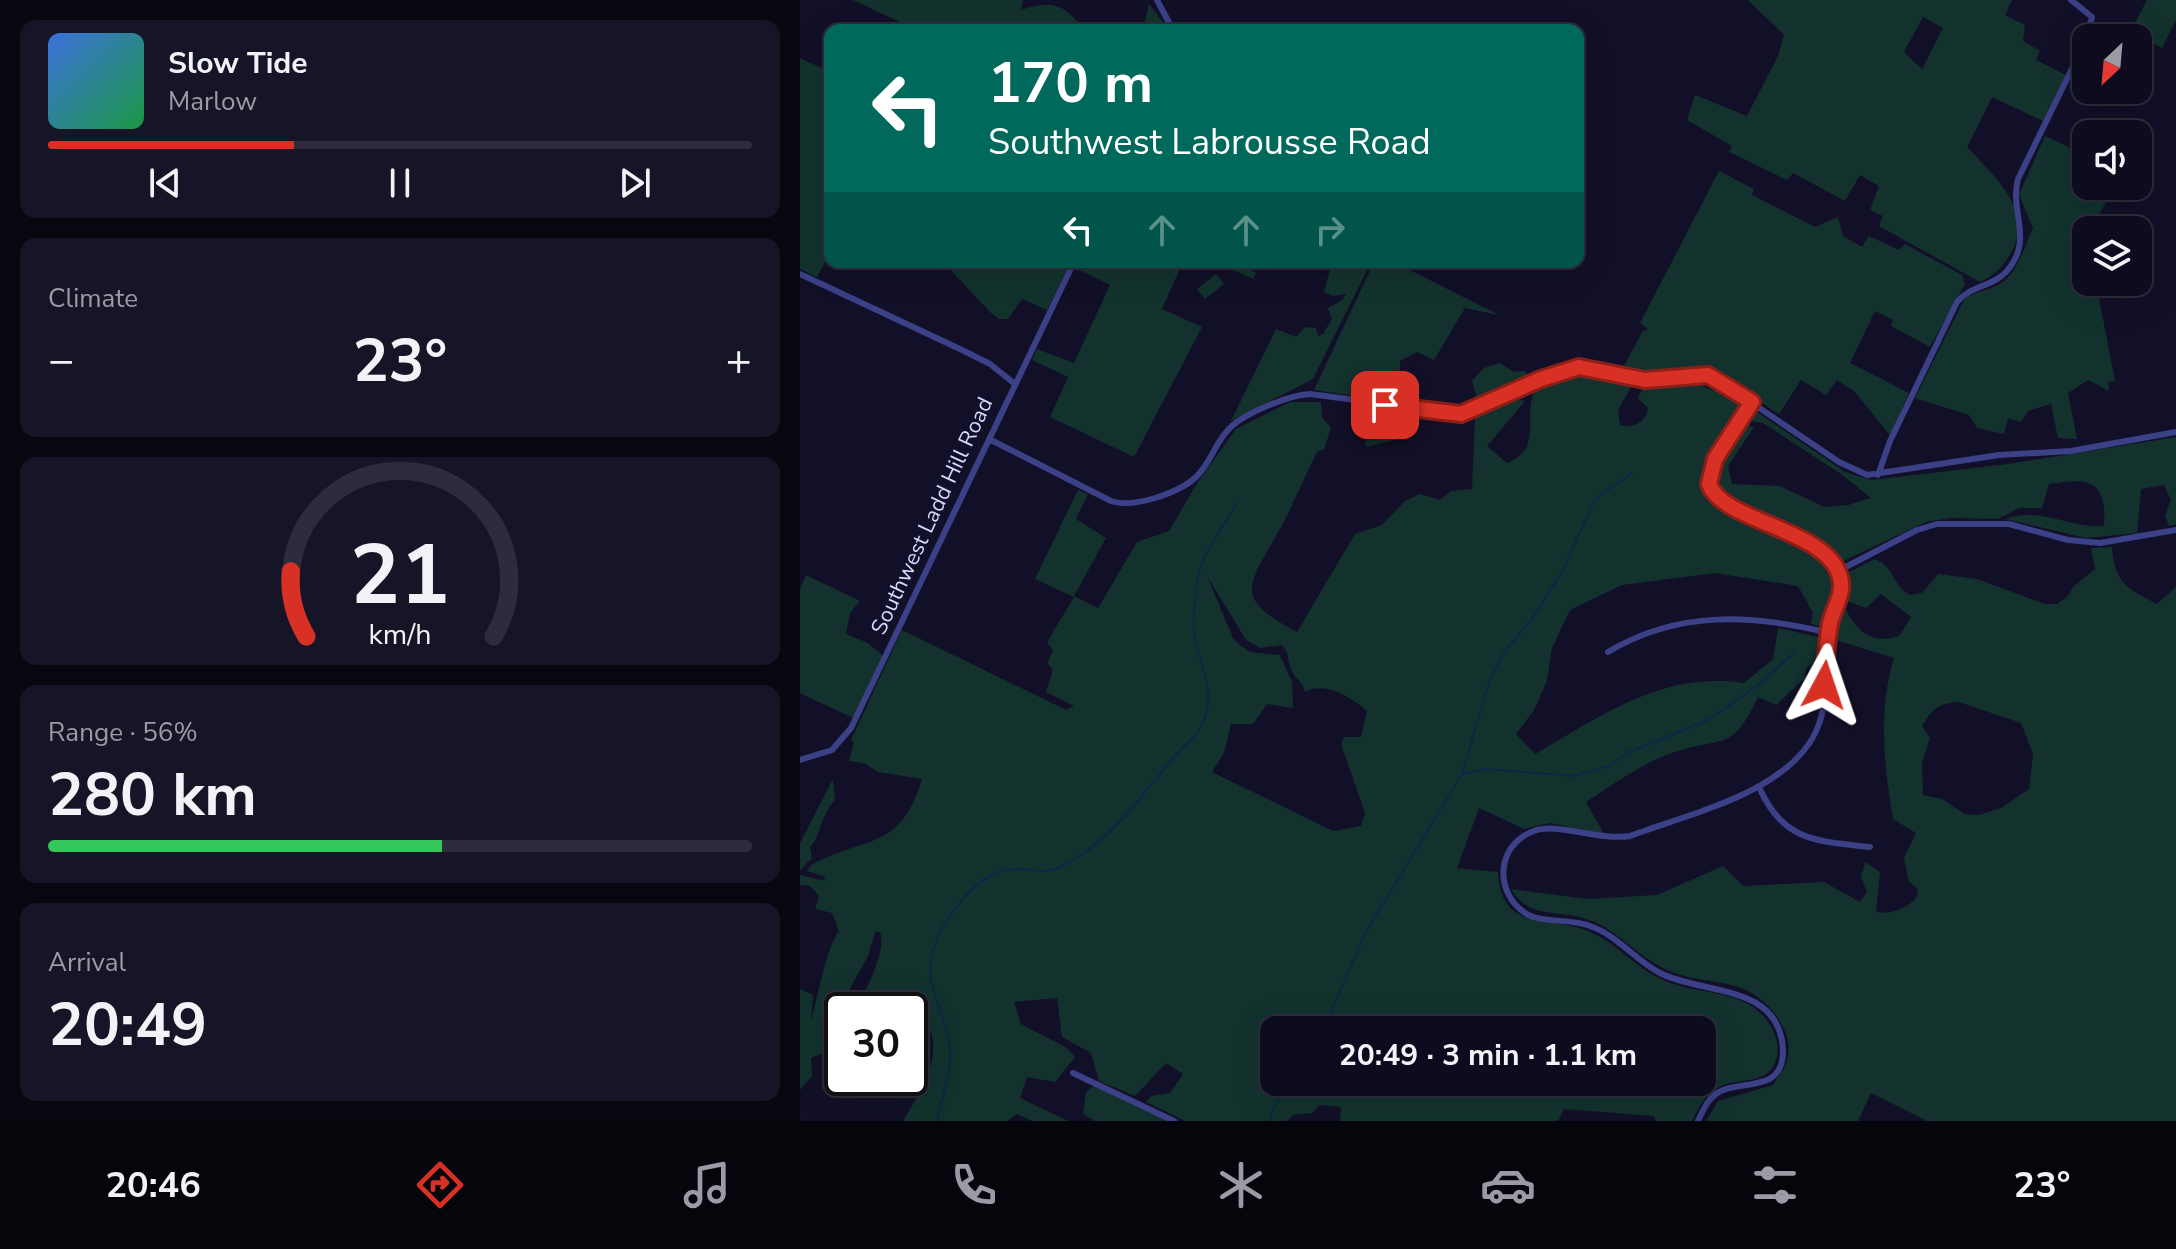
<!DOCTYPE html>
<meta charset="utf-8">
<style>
body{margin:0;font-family:"Nunito Sans",sans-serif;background:#161527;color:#f1f3f6;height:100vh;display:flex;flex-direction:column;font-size:30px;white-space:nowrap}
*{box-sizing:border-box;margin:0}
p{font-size:26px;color:#9a9ba4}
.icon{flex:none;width:44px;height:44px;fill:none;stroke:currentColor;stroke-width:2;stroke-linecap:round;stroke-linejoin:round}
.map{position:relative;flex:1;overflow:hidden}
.details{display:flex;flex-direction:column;gap:20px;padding:20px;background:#070710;width:800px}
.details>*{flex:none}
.guide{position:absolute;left:24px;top:24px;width:760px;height:244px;border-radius:16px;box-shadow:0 8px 32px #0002,0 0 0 2px #2d2c3c;background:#00695c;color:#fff;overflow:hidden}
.needle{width:52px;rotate:206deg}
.tools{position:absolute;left:1272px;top:24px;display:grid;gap:16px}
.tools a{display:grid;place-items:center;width:80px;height:80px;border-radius:16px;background:#0d0c1e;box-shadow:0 8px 32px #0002,0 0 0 2px #2d2c3c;font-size:40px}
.speed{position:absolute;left:24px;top:992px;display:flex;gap:16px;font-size:40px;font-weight:700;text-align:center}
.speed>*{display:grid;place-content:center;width:104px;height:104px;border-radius:50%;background:#0d0c1e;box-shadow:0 8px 32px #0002,0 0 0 2px #2d2c3c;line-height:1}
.speed .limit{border:4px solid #111;border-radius:12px;background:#fff;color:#111}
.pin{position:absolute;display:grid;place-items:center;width:68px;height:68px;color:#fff;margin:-34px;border-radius:16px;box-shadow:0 4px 12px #0006}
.me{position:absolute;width:88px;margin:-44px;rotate:5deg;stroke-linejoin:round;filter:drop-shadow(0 0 6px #0008)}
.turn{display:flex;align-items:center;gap:28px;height:168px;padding:0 32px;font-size:36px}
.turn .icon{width:104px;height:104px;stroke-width:2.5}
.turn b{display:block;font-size:56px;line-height:68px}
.lanes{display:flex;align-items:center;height:76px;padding:0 32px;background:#0003;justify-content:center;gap:40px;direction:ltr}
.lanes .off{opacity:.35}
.big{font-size:60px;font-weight:700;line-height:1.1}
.details .card{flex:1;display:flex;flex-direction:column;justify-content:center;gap:12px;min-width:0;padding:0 28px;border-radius:16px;background:#161527}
.details .dial{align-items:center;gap:0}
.dial svg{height:208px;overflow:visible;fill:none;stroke:#2d2c3c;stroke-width:7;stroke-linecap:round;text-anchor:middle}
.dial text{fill:#f1f3f6;stroke:none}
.song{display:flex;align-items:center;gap:24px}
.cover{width:96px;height:96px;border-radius:12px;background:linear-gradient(135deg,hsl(220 70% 55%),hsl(140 70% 35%))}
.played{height:8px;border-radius:4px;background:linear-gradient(90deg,#d93025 35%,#2d2c3c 35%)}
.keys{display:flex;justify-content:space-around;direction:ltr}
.heat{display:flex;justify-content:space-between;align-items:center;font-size:44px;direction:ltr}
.charge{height:12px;border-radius:6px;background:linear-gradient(90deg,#34c759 56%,#2d2c3c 0)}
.trip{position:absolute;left:460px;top:1016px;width:456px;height:80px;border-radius:16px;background:#0d0c1e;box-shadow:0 8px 32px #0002,0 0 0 2px #2d2c3c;font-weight:700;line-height:80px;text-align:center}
.tabs{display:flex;height:128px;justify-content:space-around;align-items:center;background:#05050c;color:#9a9ba4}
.tabs .icon{width:56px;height:56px}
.tabs .selected{color:#d93025}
.tabs b{font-size:36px;color:#f1f3f6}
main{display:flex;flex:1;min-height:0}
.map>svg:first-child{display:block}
.green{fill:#13322e;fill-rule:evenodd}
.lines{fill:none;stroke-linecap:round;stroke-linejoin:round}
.stream{stroke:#0a2747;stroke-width:2}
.minor{stroke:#3b4087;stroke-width:6}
.route-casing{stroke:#8d1f18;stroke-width:20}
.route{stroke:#d93025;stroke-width:14}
.labels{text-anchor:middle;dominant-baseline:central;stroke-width:8;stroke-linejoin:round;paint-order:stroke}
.street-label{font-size:22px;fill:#d7d7ff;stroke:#111028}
</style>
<main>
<section class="details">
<div class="card">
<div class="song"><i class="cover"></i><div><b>Slow Tide</b><p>Marlow</p></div></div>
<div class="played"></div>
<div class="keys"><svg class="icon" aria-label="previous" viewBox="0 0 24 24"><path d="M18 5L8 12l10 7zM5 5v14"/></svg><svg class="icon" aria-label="pause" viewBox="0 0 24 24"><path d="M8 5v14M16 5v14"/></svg><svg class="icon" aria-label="next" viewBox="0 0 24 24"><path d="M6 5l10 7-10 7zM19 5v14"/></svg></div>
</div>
<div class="card"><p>Climate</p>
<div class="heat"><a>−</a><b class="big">23°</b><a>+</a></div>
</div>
<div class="card dial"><svg viewBox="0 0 100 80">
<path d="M14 69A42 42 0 1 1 86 69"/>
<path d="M14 69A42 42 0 0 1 8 44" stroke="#d93025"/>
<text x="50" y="56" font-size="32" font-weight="700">21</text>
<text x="50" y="72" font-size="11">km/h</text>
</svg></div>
<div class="card"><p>Range · 56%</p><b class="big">280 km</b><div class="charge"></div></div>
<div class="card"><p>Arrival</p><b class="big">20:49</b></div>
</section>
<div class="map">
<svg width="1376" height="1121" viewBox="0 0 1376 1121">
<rect width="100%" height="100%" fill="#111028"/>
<path class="green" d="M53 0H223L221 10C252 0 264 3 284 30H117Z
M948 0H1212L1205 15 1225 25 1223 41 1240 51 1236 60 1266 75 1243 121 1192 97 1167 147C1194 176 1235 211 1211 253 1202 268 1196 274 1180 282L1079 226 1083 216 1070 210 1079 186 1060 175 1045 201 993 173 987 180 929 152 932 146 887 120 895 95 947 116 978 56 984 35ZM1123 17 1143 28 1122 69 1104 52Z
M1347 0H1376V20L1362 48 1330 32Z
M349 4 369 30H343Z
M0 58 30 72V253L17 277 0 269Z
M1245 136 1286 155V186H1316L1283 240 1286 242V282H1316L1311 296 1299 298 1315 381 1308 382 1309 391 1288 380 1268 393 1277 439 1258 438 1251 404 1228 411 1221 422 1208 418 1204 434 1177 428 1169 415 1115 398 1164 300C1174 291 1182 292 1194 287 1217 277 1223 250 1233 228L1219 195Z
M919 171 954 189 952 195 1015 227 1038 217 1043 236 1062 247 1069 236 1099 250 1105 244 1162 275 1165 284 1130 347 1091 326 1093 320 1075 311 1050 363 1109 393 1090 435 1054 391 1037 380 1026 395 1001 380 979 414C957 401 928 375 902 372 874 369 847 378 820 374L842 332 848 329 840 323Z
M143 262H271L247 310 222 299 208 319H199L191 313Z
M280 262H383L362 309 402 327 334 457 250 417 268 377 232 360 237 349 274 363 310 285 277 269Z
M415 262H436L456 273 453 279Z
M532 262H571L513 379 431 421 476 329 496 337 505 327 516 328 518 336 523 334 532 319 528 308 542 300 546 294 533 296 524 292Z
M574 262H594L699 315 665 308 634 360 617 352 600 361 599 381 604 387 599 402 514 390Z
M416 274 424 284 405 299 397 289Z
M700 363 714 372 725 371 729 378 677 398 672 381 684 368Z
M770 374 796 375 831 387 818 410 820 425C833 430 847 421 848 408L838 398 845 384H898L946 404 907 465 906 491C926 529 1035 534 1036 586 1036 600 1027 614 1024 627L1011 624 1013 613 998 586 915 573 822 585 770 610 752 648 747 681 734 710 716 734 735 754C803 715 862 671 944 683L973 659 978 628 1023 638 1021 659 1007 667 1004 679 976 705 958 697C931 754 924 735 872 753 842 763 813 785 786 802L804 834 750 823 724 829 679 808 657 868 698 872C701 934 750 915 788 931 815 942 833 965 859 978 897 998 954 985 974 1033 977 1040 979 1048 977 1056 970 1088 938 1076 917 1088 904 1095 899 1108 892 1121H856L854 1116 764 1109 758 1121H540L541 1107 520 1105 512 1113 493 1115 487 1121H385L346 1102 351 1096 370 1093 383 1074 366 1063 335 1096 299 1081 291 1053 262 1037 257 998 214 1002 221 1024 267 1048 275 1057 255 1082 227 1077 220 1098 268 1121H232L217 1114 207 1121H103C118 1095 146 1055 127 1024L110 1015V1010C97 1010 89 997 74 997L69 1010H56C65 991 87 951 80 932H75L68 956 48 992 42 1020 25 1025 21 1031 25 1052 11 1058 12 1076 0 1090V989L13 995 11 1021C17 1000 27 945 39 931L32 913 15 909 19 896 10 886 0 885V875L25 881 24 876 7 871 11 865C66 835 100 852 122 779L78 772 64 763 49 761 54 742 51 740 102 630 266 710 274 706 246 692 253 670 247 663 253 651 247 642 274 597 235 579 278 490 288 494 276 519 306 538 274 596 298 608 337 542 369 531 399 480 436 429 490 402H521L522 417 531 428 524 449 517 452C503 480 491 510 476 536 446 588 435 599 497 632L555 534 582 525 605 501 620 494 640 500 651 491 672 489 675 415 715 399 725 401 687 446 707 463C743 449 723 419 734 392ZM407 576 446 640 460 648 482 645C490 654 487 660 491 669 495 679 503 681 505 692 524 681 551 697 567 711L561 737H544L541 744 565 813 561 826 533 831 412 772 424 753 431 724H453L467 704 493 708 492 682 480 655 450 652 440 645 433 638ZM474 1030H902V1082H474Z
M568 408 576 415H604L611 428 598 439 566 447 564 423Z
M954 410 1045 472 1071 480 1208 464 1376 437V524L1369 526 1365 515 1371 500 1364 485 1341 489 1337 533 1286 538 1205 519C1239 506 1270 529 1304 526 1307 480 1290 477 1249 484L1242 508H1219L1198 519 1150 518 1126 522 1039 563 995 530 930 501 918 491 914 481 916 469 944 425 954 427 928 466 932 484 980 486 1024 507 1048 505 1071 498 1041 474 963 423 947 420Z
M1312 547C1314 583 1328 589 1357 604L1376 587V1121H1127L1071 1093 1058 1121H906L918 1101 973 1085C977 1078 983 1071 986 1064 998 1032 967 997 939 987 914 979 888 981 863 968 835 954 816 928 786 919 757 909 729 920 711 889L787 899 857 895 923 866 943 886 1024 882 1060 902 1067 892 1061 877 1065 862 1080 872 1076 912C1090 915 1110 908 1118 895L1117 888 1109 882 1104 858 1116 833 1093 819C1084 765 1078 710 1094 658L1033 639 1044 606C1056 630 1069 645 1099 636L1111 617 1081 594 1066 608 1044 600 1049 572 1075 559C1095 567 1093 587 1110 595L1122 593 1138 574 1177 579 1245 604H1257L1267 597 1274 586 1295 569 1291 548ZM1159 702 1221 723 1233 754 1229 789 1201 808 1179 815 1165 814 1142 799 1123 795 1122 762 1130 738 1122 726C1132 709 1139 703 1159 702Z
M6 575 60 601 50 613 46 634 68 643 83 656 53 718 0 693V589Z
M33 779 35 800C20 816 19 840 10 847L12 858 0 870V843Z
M295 1085 371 1121H295L283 1114 286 1092Z"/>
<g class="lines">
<path class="stream" d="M662 774 686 769 773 776 809 766 829 752 908 720 957 686 996 651
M523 1030 566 932 662 774 690 679 706 650 732 619 762 572 795 499 833 472
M137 1121C142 1097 151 1074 150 1050 148 1014 122 986 133 951 143 918 178 870 214 869 228 868 244 874 256 869 307 847 340 797 374 757 382 748 392 740 399 730 418 700 403 673 396 643 391 625 395 601 397 583 399 556 425 525 438 502
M469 1121 474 1107 493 1082"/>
<path class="minor" d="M357 0 373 30
M1271 0 1292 17 1287 38
M0 274 162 350 190 364 215 384
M189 439 311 501C332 509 379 493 396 477 410 464 415 444 427 431 441 414 489 395 510 394L661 414 772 368H788L845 380 898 374 921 382 1039 462 1067 475 1199 455 1271 451 1376 432
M1078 475 1090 441 1157 302C1171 285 1192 287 1206 272 1235 240 1209 212 1218 179L1286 40
M1038 571 1117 530 1137 524H1209L1268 540 1300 543 1376 530
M808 652C878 610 952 614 1029 633
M0 760 32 750 51 728 274 262
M959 787C983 842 1017 841 1070 847
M273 1073 374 1121
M898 1121C903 1110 908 1098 919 1092 941 1079 983 1094 983 1051 981 983 903 995 860 973 835 960 817 935 790 926 770 918 743 924 725 913 693 891 697 844 734 831 756 822 799 841 830 836 891 813 999 790 1020 721 1029 693 1026 660 1029 630 1032 603 1053 582 1027 558 1005 539 914 503 910 487 903 460 939 423 952 402"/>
</g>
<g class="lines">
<defs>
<path id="route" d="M585 405 661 414 741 379 779 367 845 380 908 375 952 402 915 459 909 484C922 522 1028 529 1040 577 1045 594 1033 608 1030 624 1026 644 1026 665 1024 685"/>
</defs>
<use href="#route" class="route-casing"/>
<use href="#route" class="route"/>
</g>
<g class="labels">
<g class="street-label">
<text transform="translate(132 516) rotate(-65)">Southwest Ladd Hill Road</text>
</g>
</g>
</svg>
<div class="tools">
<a><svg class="needle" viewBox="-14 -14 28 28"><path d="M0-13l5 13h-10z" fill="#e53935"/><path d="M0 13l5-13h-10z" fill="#9a9ba4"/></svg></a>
<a><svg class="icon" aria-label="sound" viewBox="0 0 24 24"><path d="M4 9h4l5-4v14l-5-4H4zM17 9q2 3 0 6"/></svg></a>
<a><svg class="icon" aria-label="layers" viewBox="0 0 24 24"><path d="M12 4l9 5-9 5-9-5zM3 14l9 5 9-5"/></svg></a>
</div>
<div class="speed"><div class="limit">30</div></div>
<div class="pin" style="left:585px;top:405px;background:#d93025"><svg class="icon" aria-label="arrive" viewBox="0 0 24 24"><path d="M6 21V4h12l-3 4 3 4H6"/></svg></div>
<svg class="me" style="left:1024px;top:685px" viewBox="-20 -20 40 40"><path d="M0-17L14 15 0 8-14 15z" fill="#d93025" stroke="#fff" stroke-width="4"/></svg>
<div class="trip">20:49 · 3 min · 1.1 km</div>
<div class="guide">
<div class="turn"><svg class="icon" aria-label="left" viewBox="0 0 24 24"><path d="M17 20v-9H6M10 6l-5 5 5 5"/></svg><div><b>170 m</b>Southwest Labrousse Road</div></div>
<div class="lanes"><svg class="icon" aria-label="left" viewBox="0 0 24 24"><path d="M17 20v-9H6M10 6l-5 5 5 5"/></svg><svg class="icon off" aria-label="ahead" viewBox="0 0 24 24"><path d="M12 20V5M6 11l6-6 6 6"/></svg><svg class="icon off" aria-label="ahead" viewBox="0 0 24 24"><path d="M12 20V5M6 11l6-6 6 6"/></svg><svg class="icon off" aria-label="right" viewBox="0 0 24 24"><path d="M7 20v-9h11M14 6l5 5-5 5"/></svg></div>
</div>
</div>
</main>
<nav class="tabs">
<b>20:46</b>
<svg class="icon selected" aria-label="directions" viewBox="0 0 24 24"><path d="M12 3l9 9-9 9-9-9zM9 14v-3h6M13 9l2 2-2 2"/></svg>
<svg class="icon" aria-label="music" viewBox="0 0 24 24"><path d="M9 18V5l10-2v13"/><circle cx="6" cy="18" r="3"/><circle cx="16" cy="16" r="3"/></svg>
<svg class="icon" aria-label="phone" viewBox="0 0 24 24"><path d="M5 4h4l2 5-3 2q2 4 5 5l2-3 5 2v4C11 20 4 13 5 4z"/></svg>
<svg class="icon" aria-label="climate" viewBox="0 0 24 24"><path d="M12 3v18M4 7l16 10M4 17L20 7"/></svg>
<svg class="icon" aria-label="car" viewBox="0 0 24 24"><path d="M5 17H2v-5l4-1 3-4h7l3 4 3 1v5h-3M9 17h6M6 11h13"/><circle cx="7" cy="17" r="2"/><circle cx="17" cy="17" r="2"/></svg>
<svg class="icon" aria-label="filters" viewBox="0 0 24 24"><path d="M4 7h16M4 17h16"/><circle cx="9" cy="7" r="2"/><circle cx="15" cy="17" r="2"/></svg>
<b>23°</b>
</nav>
